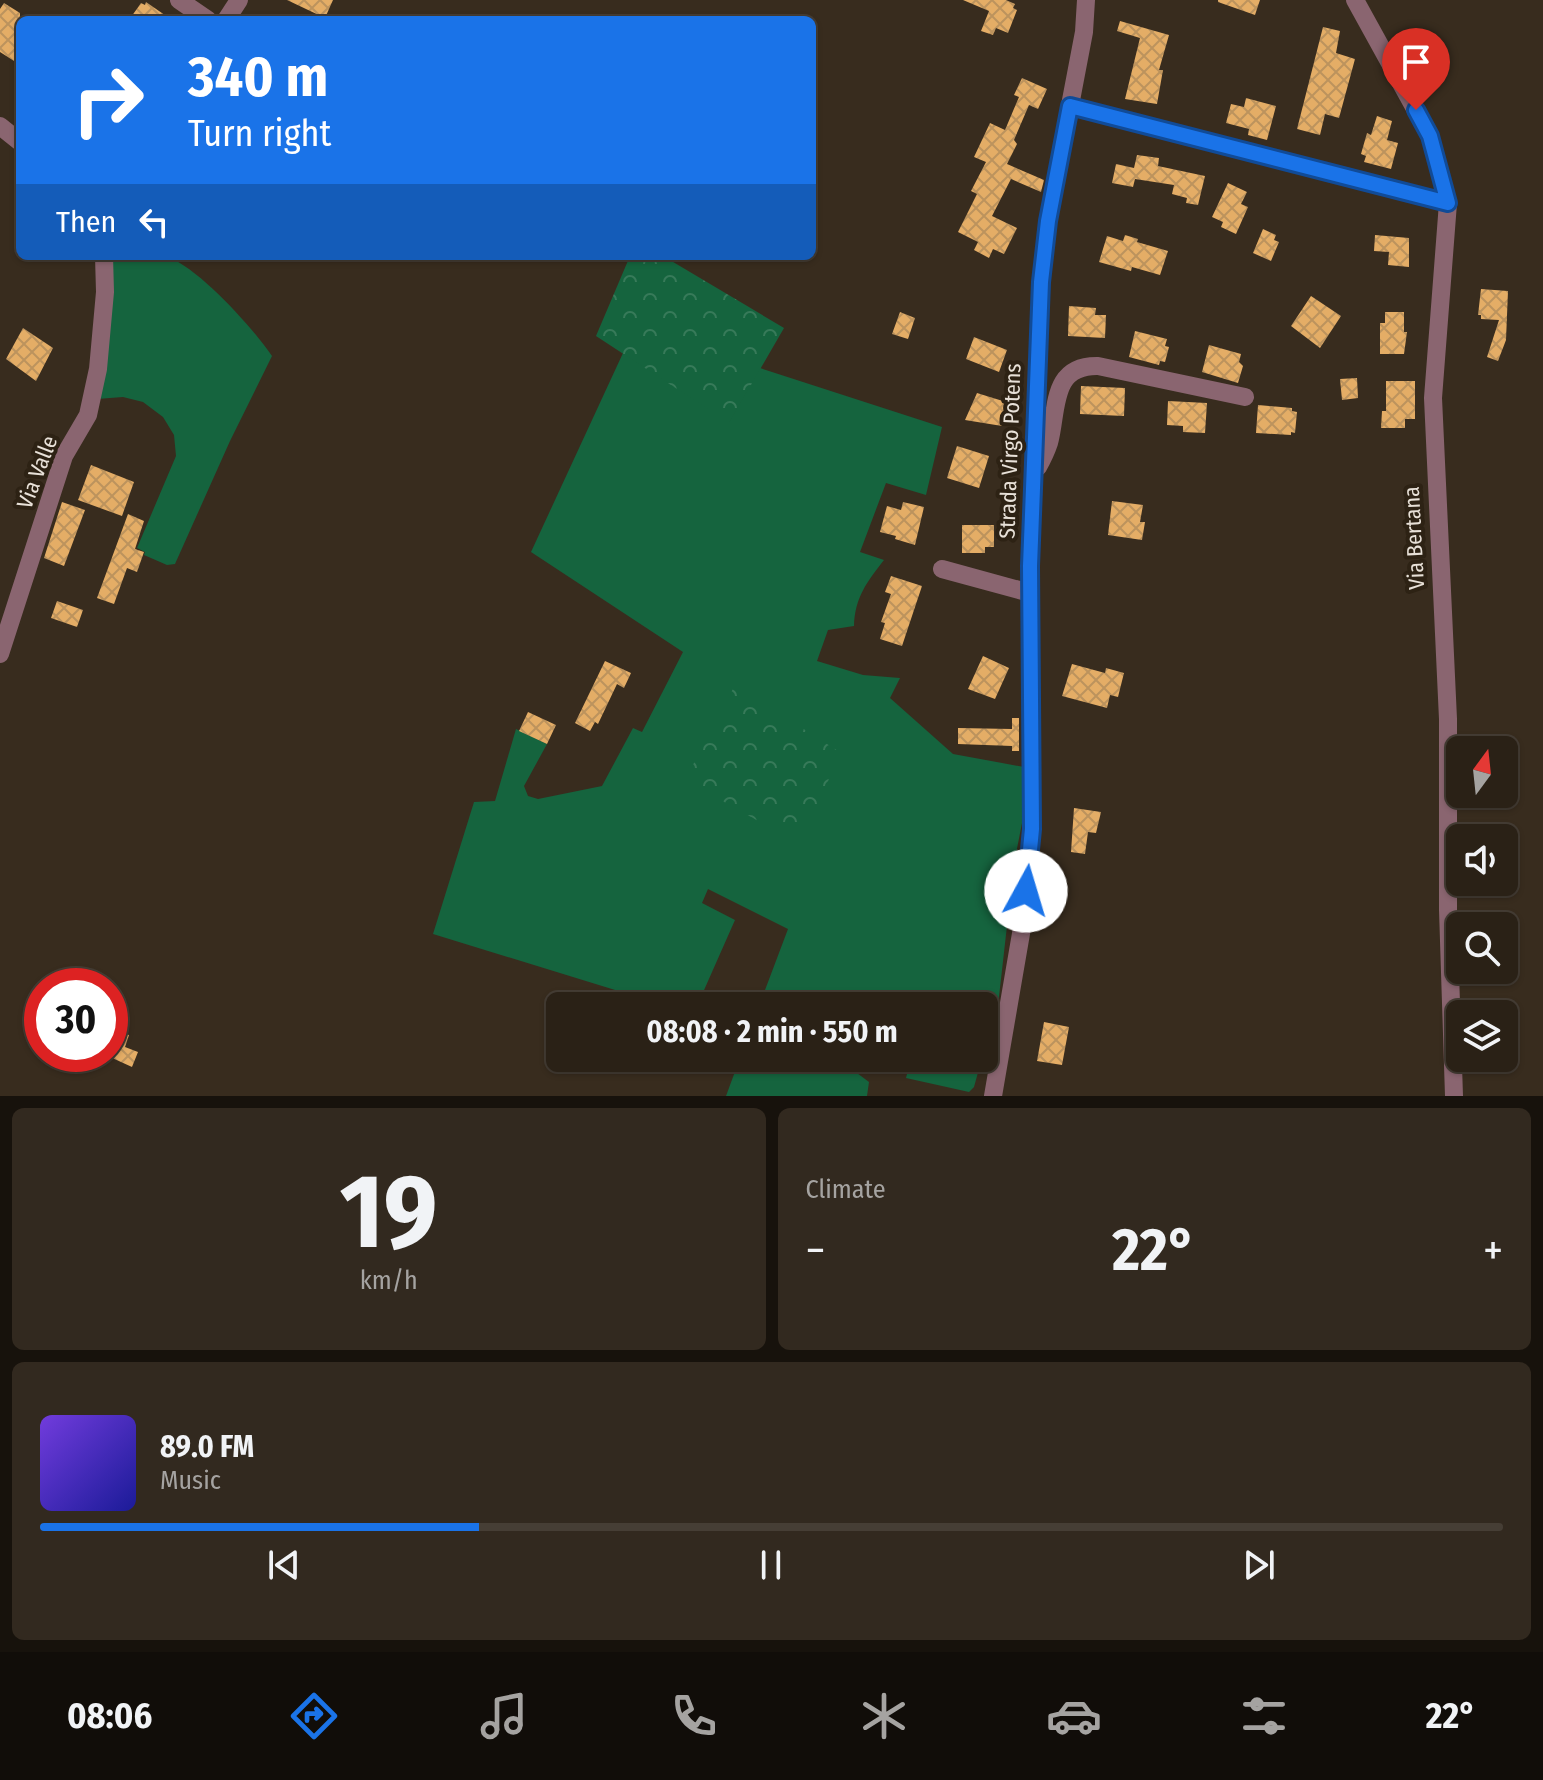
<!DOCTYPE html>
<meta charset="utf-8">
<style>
body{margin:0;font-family:"Fira Sans Condensed",sans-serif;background:#32291f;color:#f1f3f6;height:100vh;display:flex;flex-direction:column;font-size:30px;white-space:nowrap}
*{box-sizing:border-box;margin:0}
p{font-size:26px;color:#a5a3a1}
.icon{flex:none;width:44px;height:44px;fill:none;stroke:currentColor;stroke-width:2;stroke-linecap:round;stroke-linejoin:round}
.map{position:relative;height:1096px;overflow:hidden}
.sheet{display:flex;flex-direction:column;gap:12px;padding:12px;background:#17120c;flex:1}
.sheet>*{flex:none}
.hud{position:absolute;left:16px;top:16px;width:800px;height:244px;border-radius:12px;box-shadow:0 2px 6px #0004,0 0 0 2px #463e35;background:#1a73e8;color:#fff;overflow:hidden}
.needle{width:52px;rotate:15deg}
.buttons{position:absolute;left:1446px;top:736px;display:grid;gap:16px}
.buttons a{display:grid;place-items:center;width:72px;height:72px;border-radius:12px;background:#2a2116;box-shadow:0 2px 6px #0004,0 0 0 2px #463e35;font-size:40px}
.speed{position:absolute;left:24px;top:968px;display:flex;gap:16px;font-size:40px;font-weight:700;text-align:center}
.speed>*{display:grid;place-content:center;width:104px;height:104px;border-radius:50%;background:#2a2116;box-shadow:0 2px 6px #0004,0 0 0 2px #463e35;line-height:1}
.speed .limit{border:12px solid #d22;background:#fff;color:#111}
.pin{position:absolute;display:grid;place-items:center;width:68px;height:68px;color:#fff;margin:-82px -34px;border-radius:50% 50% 50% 0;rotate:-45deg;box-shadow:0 0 8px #0007}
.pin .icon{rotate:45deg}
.me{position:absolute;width:88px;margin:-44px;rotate:6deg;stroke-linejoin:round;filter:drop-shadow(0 0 6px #0008)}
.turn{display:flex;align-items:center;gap:28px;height:168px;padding:0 40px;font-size:36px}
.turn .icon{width:104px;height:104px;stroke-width:2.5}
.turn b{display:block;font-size:56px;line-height:68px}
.then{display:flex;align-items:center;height:76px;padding:0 40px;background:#0003;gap:16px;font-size:30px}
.big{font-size:60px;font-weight:700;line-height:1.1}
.sheet .card{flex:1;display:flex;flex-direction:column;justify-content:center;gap:12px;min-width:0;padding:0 28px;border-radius:12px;background:#32291f}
.sheet .dial{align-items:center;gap:0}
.dial b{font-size:104px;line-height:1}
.song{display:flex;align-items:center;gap:24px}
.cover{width:96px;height:96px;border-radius:12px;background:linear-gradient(135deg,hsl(260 70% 55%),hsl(240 70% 35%))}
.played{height:8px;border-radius:4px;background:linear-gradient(90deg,#1a73e8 30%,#463e35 30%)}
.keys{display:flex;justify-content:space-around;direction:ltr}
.heat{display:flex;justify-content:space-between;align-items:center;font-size:44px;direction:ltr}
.sheet .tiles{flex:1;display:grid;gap:12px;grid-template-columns:1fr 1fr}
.card:last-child{grid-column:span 2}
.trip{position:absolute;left:546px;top:992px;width:452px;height:80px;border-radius:12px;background:#2a2116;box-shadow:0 2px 6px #0004,0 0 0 2px #463e35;font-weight:700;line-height:80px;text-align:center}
.dock{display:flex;height:128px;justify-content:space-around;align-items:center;background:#110d09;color:#a5a3a1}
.dock .icon{width:56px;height:56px}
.dock .selected{color:#1a73e8}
.dock b{font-size:36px;color:#f1f3f6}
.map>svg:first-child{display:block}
.grass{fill:#15643e}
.forest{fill:url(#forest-crowns)}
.building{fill:url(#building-cross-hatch)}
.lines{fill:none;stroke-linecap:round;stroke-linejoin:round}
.minor{stroke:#8a6570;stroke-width:18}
.route-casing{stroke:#114b97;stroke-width:20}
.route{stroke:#1a73e8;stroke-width:14}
.labels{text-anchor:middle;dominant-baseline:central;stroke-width:8;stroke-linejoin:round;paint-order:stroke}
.street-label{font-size:22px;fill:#e8e1d8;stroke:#2d2214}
</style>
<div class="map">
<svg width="1543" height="1096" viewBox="0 0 1543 1096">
<defs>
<pattern id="forest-crowns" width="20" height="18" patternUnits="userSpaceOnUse" patternTransform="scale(2)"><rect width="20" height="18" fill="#15643e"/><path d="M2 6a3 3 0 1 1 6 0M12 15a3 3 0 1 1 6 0" fill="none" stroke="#377a59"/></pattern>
<pattern id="building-cross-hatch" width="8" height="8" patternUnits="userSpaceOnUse" patternTransform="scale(2)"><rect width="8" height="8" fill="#e4ad66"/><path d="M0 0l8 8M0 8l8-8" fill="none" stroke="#bc935d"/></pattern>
</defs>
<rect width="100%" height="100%" fill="#382c1e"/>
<path class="grass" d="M112 256C128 256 153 252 168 257 201 270 252 327 272 356L230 441 175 564 167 565 144 555 145 552 137 548 176 456 174 435 163 417 143 402 123 397 97 399Z
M623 353 729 422 760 368 942 427 926 495 886 483 860 552 884 560C867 582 855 597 854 626L828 630 817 661 863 675 900 678 890 698 953 754 1024 767 1022 823 1014 864 995 1032 984 1037V1006H759L788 929 708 889 702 903 735 920 697 1006H667L433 934 474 802 495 801 516 729 547 744 524 786 528 796 538 799 602 786 633 728 642 732 683 652 531 552Z
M740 1058H855L853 1070 869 1082 867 1096H726Z
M911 1058H982L974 1087 969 1092 906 1078Z"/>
<path class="forest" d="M630 256H663L784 328 729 423 596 336Z
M735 685 841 753 799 844 685 780Z"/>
<path class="building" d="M287 0H333L325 18Z
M963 0H1006L1015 4 1013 8 1017 10 1008 33 996 28 993 35 981 31 989 11Z
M1218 0H1260L1255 15 1218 2Z
M146 2 172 20H129L141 3 145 5Z
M4 3 20 13V51L14 61 0 52V9Z
M1120 21 1169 35 1159 70H1163L1157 104 1125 99 1140 38 1117 31Z
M1323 27 1340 31 1336 53 1355 59 1339 118 1325 114 1320 135 1297 129Z
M1022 78 1047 89 1038 109 1029 105 1014 140 1017 144 1007 164 1044 180 1041 192 1011 179 992 216 1017 228 1004 254 993 249 989 258 974 250 978 242 958 232 977 194 971 191 986 162 974 157 990 123 1005 130 1019 97 1014 95Z
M1246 98 1276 106 1267 140 1248 135 1249 129 1226 123 1231 104 1244 107Z
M1377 116 1392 121 1387 140 1398 143 1391 169 1364 162 1366 156 1361 154 1367 133 1371 135Z
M1137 155 1159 158 1158 166 1205 176 1198 205 1186 203 1187 198 1172 194 1174 185 1135 179 1133 187 1112 183 1116 164 1134 168Z
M1228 183 1247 192 1241 204 1248 207 1236 234 1221 227 1223 222 1212 217Z
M1263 229 1276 235 1274 240 1279 242 1271 261 1253 253Z
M1125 235 1138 239 1137 242 1168 251 1160 275 1132 267 1131 271 1099 262 1107 236 1123 241Z
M1375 235 1409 238V267L1388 265 1389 252 1374 251Z
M1481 289 1508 291 1506 340 1498 361 1487 357 1499 320 1481 319V315H1478Z
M1311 296 1341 316 1320 348 1291 326Z
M1069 306 1096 308 1095 315H1106L1105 338 1068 336Z
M900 312 915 318 908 339 892 334Z
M1385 312H1404V332H1407L1404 354H1380V323H1385Z
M23 328 53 348 36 381 6 359Z
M1135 331 1167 339 1165 346 1169 347 1165 362 1160 361 1159 365 1129 357Z
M974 337 1007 350 999 372 966 359Z
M1209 345 1241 354 1239 362 1243 366 1238 383 1202 372Z
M1357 378 1358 398 1342 400 1340 379Z
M1386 381H1415V419H1405V428H1381L1382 411H1386Z
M1081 386 1125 388 1124 416 1080 414Z
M977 393 1006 402 1002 426 965 420Z
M1168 401 1207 403 1205 433 1183 432V426L1167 425Z
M1258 405 1292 408V411L1297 412 1295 433 1291 432V435L1256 433Z
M957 446 989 456 979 488 947 478Z
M91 465 134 482 122 516 78 500Z
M1112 501 1143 505 1140 522H1145L1142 540 1108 535Z
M62 502 85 510 64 566 44 558Z
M903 502 924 507 915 545 895 539 896 536 880 532 887 506 901 510Z
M128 514 144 521 135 549 144 552 137 572 127 568 114 604 97 598Z
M962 525H994V547H985V553H962Z
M891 576 922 586 902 646 880 639 885 623 881 622 891 594 885 592Z
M57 601 83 610 77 627 51 618Z
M983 656 1009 668 995 699 968 689Z
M605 661 631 673 624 688 617 684 598 724 595 722 590 731 575 723Z
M1072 664 1105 673 1106 668 1124 673 1118 697 1110 695 1107 708 1062 696Z
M528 712 556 725 547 744 519 731Z
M1012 718H1019V751H1012V746L958 744V728L1012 729Z
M1074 808 1101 812 1096 833 1088 832 1085 854 1071 852Z
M1044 1022 1069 1027 1062 1065 1037 1061Z
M110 1029 129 1035 125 1047 138 1052 132 1067 110 1057Z"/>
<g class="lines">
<path class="minor" d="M179 0 208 20
M1355 0 1430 136 1448 203 1433 398 1448 719V910L1454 1096
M226 20 239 0
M1070 106 1448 203
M0 126 20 142
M1038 467C1042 460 1046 452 1049 443 1058 410 1050 365 1098 366L1245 397
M942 569 1030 593
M0 654 64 456 88 415 98 369 105 292 104 256
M993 1096 1023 922 1032 829 1030 566 1041 282 1048 221 1084 32 1086 0"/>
</g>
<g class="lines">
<defs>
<path id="route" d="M1026 891 1032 829 1030 566 1041 282 1048 221 1070 106 1448 203 1430 136 1416 110"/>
</defs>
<use href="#route" class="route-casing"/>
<use href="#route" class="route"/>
</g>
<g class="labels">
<g class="street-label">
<text transform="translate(1010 451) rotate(-88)">Strada Virgo Potens</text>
<text transform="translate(37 472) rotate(-69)">Via Valle</text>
<text transform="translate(1414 538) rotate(-93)">Via Bertana</text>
</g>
</g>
</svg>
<div class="buttons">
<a><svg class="needle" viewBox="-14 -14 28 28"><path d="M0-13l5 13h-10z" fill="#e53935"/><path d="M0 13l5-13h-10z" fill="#a5a3a1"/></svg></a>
<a><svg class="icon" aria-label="sound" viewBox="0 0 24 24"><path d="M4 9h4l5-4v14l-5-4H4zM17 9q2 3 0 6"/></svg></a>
<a><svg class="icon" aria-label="search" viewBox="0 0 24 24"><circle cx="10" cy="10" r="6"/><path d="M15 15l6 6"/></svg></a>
<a><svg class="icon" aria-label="layers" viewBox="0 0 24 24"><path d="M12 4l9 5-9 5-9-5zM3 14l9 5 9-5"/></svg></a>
</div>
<div class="speed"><div class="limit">30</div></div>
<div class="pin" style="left:1416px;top:110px;background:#d93025"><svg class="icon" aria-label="arrive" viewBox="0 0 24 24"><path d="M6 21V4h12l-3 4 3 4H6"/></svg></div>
<svg class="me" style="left:1026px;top:891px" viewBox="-20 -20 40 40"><circle r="19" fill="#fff"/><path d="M0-13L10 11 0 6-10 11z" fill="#1a73e8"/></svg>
<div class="trip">08:08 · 2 min · 550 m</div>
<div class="hud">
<div class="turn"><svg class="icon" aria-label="right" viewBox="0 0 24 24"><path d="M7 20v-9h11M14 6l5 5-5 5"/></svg><div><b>340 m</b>Turn right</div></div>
<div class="then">Then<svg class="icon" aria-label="left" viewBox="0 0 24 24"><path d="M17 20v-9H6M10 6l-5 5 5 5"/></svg></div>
</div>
</div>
<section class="sheet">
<div class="tiles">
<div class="card dial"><b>19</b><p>km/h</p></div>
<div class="card"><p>Climate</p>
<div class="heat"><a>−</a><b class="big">22°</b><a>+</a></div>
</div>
<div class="card">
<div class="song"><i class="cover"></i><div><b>89.0 FM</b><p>Music</p></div></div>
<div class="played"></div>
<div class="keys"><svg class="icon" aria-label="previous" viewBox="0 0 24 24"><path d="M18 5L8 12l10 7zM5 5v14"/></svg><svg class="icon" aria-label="pause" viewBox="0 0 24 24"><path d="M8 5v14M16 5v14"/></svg><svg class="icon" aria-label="next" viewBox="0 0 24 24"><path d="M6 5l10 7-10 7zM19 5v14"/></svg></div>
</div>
</div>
</section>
<nav class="dock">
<b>08:06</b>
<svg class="icon selected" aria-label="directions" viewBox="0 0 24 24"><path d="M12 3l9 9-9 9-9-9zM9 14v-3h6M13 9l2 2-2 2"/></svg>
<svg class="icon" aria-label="music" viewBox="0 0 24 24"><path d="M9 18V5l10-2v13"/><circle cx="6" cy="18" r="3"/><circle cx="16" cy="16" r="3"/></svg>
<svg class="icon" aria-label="phone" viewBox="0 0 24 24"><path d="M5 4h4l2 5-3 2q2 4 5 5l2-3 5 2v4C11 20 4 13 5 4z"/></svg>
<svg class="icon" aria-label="climate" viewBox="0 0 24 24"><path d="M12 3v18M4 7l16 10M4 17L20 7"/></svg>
<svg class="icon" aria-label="car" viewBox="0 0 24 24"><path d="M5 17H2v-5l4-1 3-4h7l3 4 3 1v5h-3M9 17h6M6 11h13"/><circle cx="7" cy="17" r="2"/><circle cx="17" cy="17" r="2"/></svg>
<svg class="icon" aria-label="filters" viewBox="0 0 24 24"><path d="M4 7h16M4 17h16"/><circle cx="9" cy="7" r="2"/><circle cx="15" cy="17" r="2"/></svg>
<b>22°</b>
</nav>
